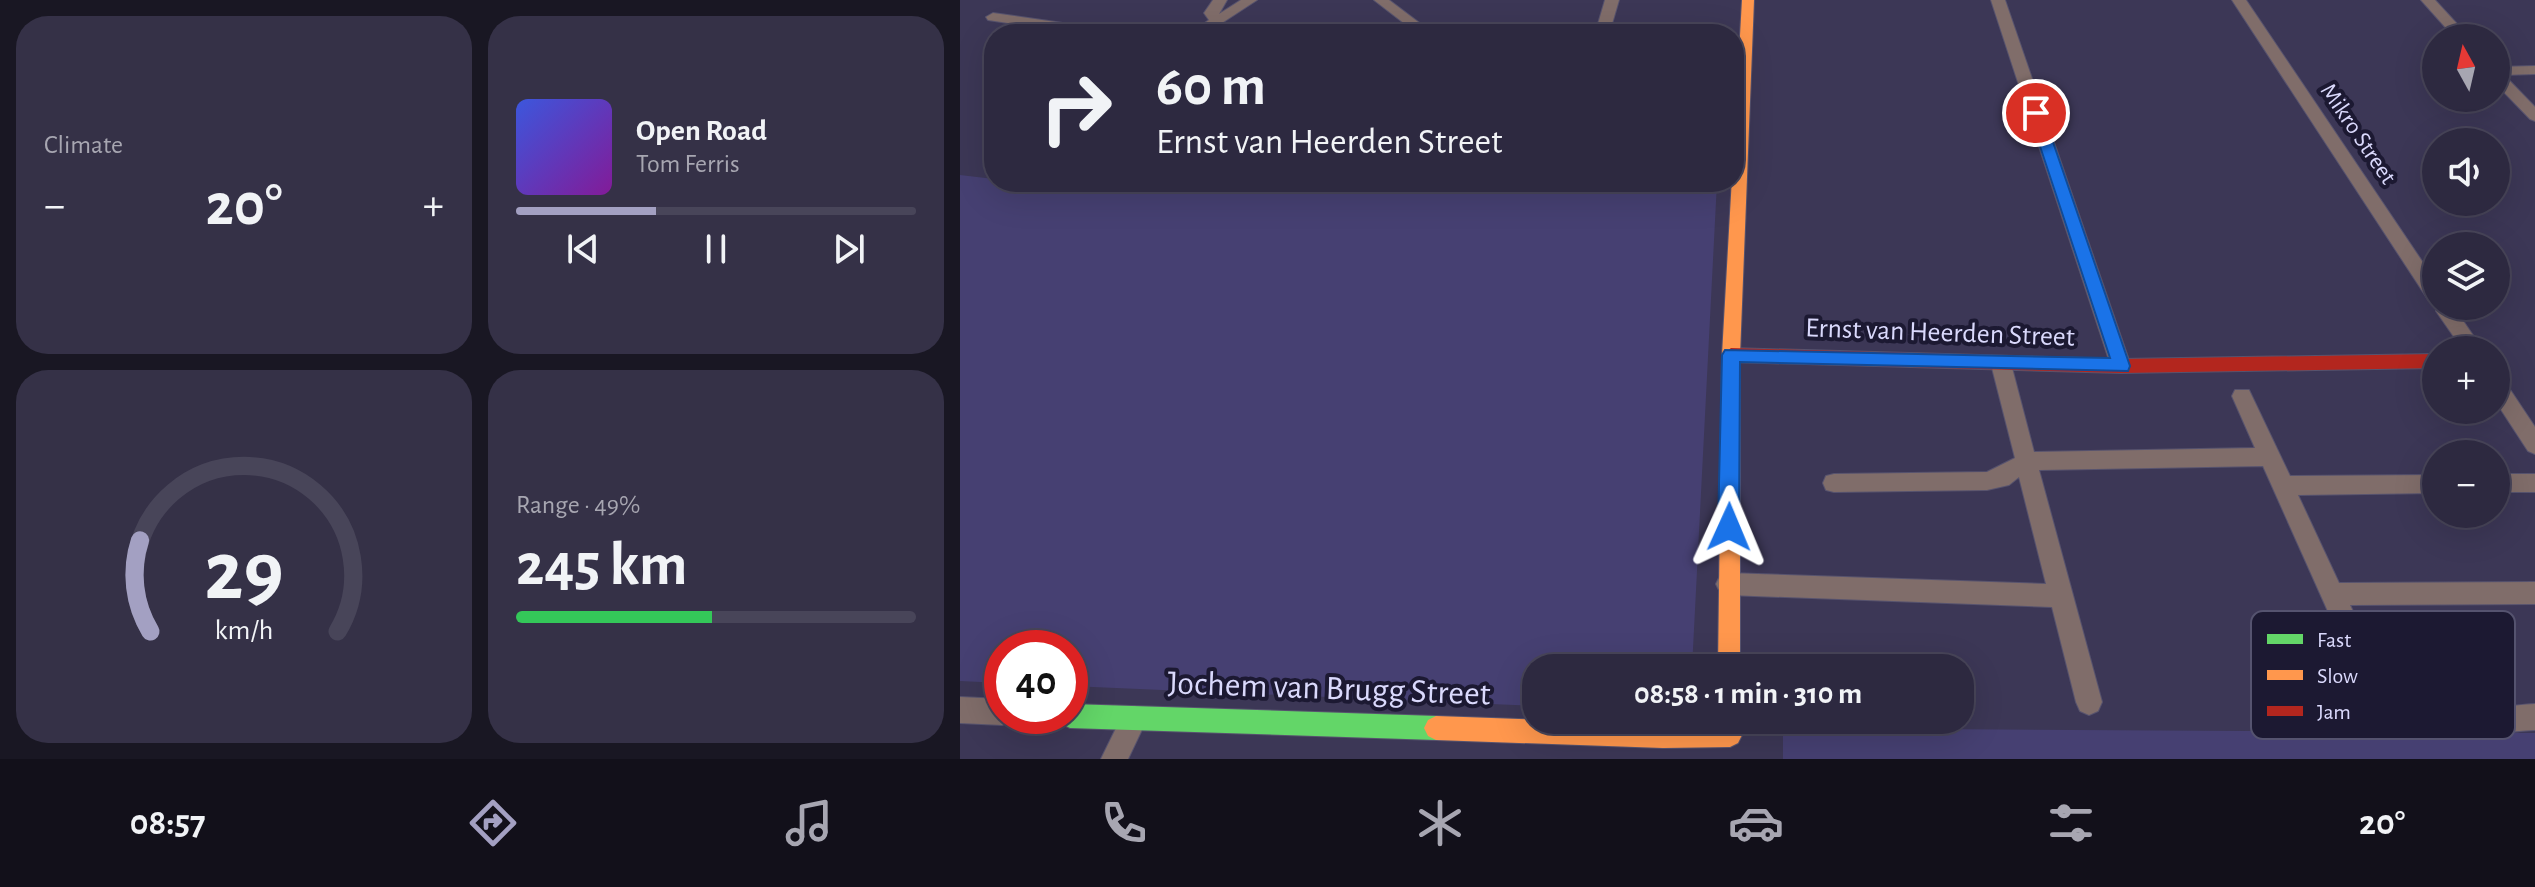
<!DOCTYPE html>
<meta charset="utf-8">
<style>
body{margin:0;font-family:"Alegreya Sans",sans-serif;background:#353147;color:#f1f3f6;height:100vh;display:flex;flex-direction:column;font-size:30px;white-space:nowrap}
*{box-sizing:border-box;margin:0}
p{font-size:26px;color:#a7a6b1}
.icon{flex:none;width:44px;height:44px;fill:none;stroke:currentColor;stroke-width:2;stroke-linecap:round;stroke-linejoin:round}
.map{position:relative;flex:1;overflow:hidden}
.sheet{display:flex;flex-direction:column;gap:16px;padding:16px;background:#191723;width:960px}
.sheet>*{flex:none}
.hud{position:absolute;left:24px;top:24px;width:760px;height:168px;border-radius:32px;box-shadow:0 8px 32px #0002,0 0 0 2px #484559;background:#2d2940;color:#f1f3f6;overflow:hidden}
.needle{width:52px;rotate:352deg}
.buttons{position:absolute;left:1462px;top:24px;display:grid;gap:16px}
.buttons a{display:grid;place-items:center;width:88px;height:88px;border-radius:50%;background:#2d2940;box-shadow:0 8px 32px #0002,0 0 0 2px #484559;font-size:40px}
.speed{position:absolute;left:24px;top:630px;display:flex;gap:16px;font-size:40px;font-weight:700;text-align:center}
.speed>*{display:grid;place-content:center;width:104px;height:104px;border-radius:50%;background:#2d2940;box-shadow:0 8px 32px #0002,0 0 0 2px #484559;line-height:1}
.speed .limit{border:12px solid #d22;background:#fff;color:#111}
.pin{position:absolute;display:grid;place-items:center;width:68px;height:68px;color:#fff;margin:-34px;border:4px solid #fff;border-radius:50%;box-shadow:0 2px 8px #0007}
.me{position:absolute;width:88px;margin:-44px;rotate:1deg;stroke-linejoin:round;filter:drop-shadow(0 0 6px #0008)}
.turn{display:flex;align-items:center;gap:28px;height:168px;padding:0 40px;font-size:36px}
.turn .icon{width:104px;height:104px;stroke-width:2.5}
.turn b{display:block;font-size:56px;line-height:68px}
.big{font-size:60px;font-weight:600;line-height:1.1}
.sheet .widget{flex:1;display:flex;flex-direction:column;justify-content:center;gap:12px;min-width:0;padding:0 28px;border-radius:32px;background:#353147}
.sheet .dial{align-items:center;gap:0}
.dial svg{height:208px;overflow:visible;fill:none;stroke:#484559;stroke-width:7;stroke-linecap:round;text-anchor:middle}
.dial text{fill:#f1f3f6;stroke:none}
.song{display:flex;align-items:center;gap:24px}
.cover{width:96px;height:96px;border-radius:12px;background:linear-gradient(135deg,hsl(230 70% 55%),hsl(290 70% 35%))}
.played{height:8px;border-radius:4px;background:linear-gradient(90deg,#a3a0c2 35%,#484559 35%)}
.keys{display:flex;justify-content:space-around;direction:ltr}
.heat{display:flex;justify-content:space-between;align-items:center;font-size:44px;direction:ltr}
.charge{height:12px;border-radius:6px;background:linear-gradient(90deg,#34c759 49%,#484559 0)}
.sheet .tiles{flex:1;display:grid;gap:16px;grid-template-columns:repeat(2,1fr)}
.trip{position:absolute;left:562px;top:654px;width:452px;height:80px;border-radius:32px;background:#2d2940;box-shadow:0 8px 32px #0002,0 0 0 2px #484559;font-weight:600;line-height:80px;text-align:center}
.dock{display:flex;height:128px;justify-content:space-around;align-items:center;background:#12101a;color:#a7a6b1}
.dock .icon{width:56px;height:56px}
.dock .on{color:#a3a0c2}
.dock b{font-size:36px;color:#f1f3f6}
main{display:flex;flex:1;min-height:0}
.map>svg:first-child{display:block}
.green{fill:#464072}
.lines{fill:none;stroke-linecap:round;stroke-linejoin:round}
.street-casing{stroke:#57536e;stroke-width:2}
.fast-casing{stroke:#57536e;stroke-width:2}
.slow-casing{stroke:#57536e;stroke-width:2}
.jam-casing{stroke:#57536e;stroke-width:2}
.street{fill:#806d6a;fill-rule:evenodd}
.fast{fill:#63d668;fill-rule:evenodd}
.slow{fill:#ff974d;fill-rule:evenodd}
.jam{fill:#b3261e;fill-rule:evenodd}
.route{fill:#1a73e8;stroke:#114b97;stroke-width:2}
.labels{text-anchor:middle;dominant-baseline:central;stroke-width:8;stroke-linejoin:round;paint-order:stroke}
.far-street-label{font-size:24px;fill:#dad9fc;stroke:#1c1932}
.street-label{font-size:28px;fill:#dad9fc;stroke:#1c1932}
.near-street-label{font-size:34px;fill:#dad9fc;stroke:#1c1932}
.key{fill:#1c1932;stroke:#55536f;stroke-width:2}
.key-label{font-size:22px;fill:#dad9fc}
</style>
<main>
<section class="sheet">
<div class="tiles">
<div class="widget"><p>Climate</p>
<div class="heat"><a>−</a><b class="big">20°</b><a>+</a></div>
</div>
<div class="widget">
<div class="song"><i class="cover"></i><div><b>Open Road</b><p>Tom Ferris</p></div></div>
<div class="played"></div>
<div class="keys"><svg class="icon" aria-label="previous" viewBox="0 0 24 24"><path d="M18 5L8 12l10 7zM5 5v14"/></svg><svg class="icon" aria-label="pause" viewBox="0 0 24 24"><path d="M8 5v14M16 5v14"/></svg><svg class="icon" aria-label="next" viewBox="0 0 24 24"><path d="M6 5l10 7-10 7zM19 5v14"/></svg></div>
</div>
<div class="widget dial"><svg viewBox="0 0 100 80">
<path d="M14 69A42 42 0 1 1 86 69"/>
<path d="M14 69A42 42 0 0 1 10 34" stroke="#a3a0c2"/>
<text x="50" y="56" font-size="32" font-weight="700">29</text>
<text x="50" y="72" font-size="11">km/h</text>
</svg></div>
<div class="widget"><p>Range · 49%</p><b class="big">245 km</b><div class="charge"></div></div>
</div>
</section>
<div class="map">
<svg width="1575" height="759" viewBox="0 0 1575 759">
<rect width="100%" height="100%" fill="#3c3756"/>
<path class="green" d="M0 175 34 179V182C89 182 145 199 199 182H757L732 668H576V706L110 686V648H42V683L0 681Z
M823 728 1575 733V759H823Z"/>
<g class="lines">
<defs>
<path id="street" d="M253 0H267L259 14 281 0H297L245 34H229L249 20 244 13Z
M414 0H429L474 34H458Z
M645 0H659L649 34H635Z
M1031 0H1045L1171 366 1168 371H1154L1151 366Z
M1272 0H1286L1476 282V306H1493L1523 350H1503L1476 311V303L1469 301Z
M1461 0H1475L1510 38H1495Z
M33 13 151 30 158 34H123L28 20 26 17Z
M1575 66V74L1544 75 1575 107V121L1570 119 1536 84V67Z
M1041 356 1048 359 1051 364 1074 452 1295 448 1272 396 1275 390H1289L1330 476 1476 475V493L1338 495 1379 583 1575 582V604L1390 605 1431 694C1470 721 1531 706 1575 704V730C1521 733 1460 746 1413 712L1303 466 1079 470 1142 702 1138 711 1129 715 1120 711 1116 702 1092 607 768 595 760 592 756 584 760 576 768 573 1086 584 1059 477 1049 485 1027 490 874 492 866 490 863 483 866 476 874 474 1027 472 1055 458 1031 364 1034 359Z
M1536 377 1543 379 1575 427V454L1568 451 1536 402Z
M1536 474H1575V492H1536Z
M0 697 42 699V716H53L51 721 42 725 0 723Z
M174 706 183 710 187 719 168 759H141L165 710Z"/>
<path id="fast" d="M110 704 476 716 484 720 488 728 484 736 476 740 110 728 102 724 98 716H110Z"/>
<path id="slow" d="M782 0H794L780 355V668H758L762 355Z
M476 716 703 724 770 723 778 727 782 735 778 743 770 747 703 748 476 740 468 736 464 728 468 720Z"/>
<path id="jam" d="M771 348 1161 359 1476 354V368L1161 373 771 362 762 355Z"/>
</defs>
<use href="#street" class="street-casing"/>
<use href="#fast" class="fast-casing"/>
<use href="#slow" class="slow-casing"/>
<use href="#jam" class="jam-casing"/>
<use href="#street" class="street"/>
<use href="#fast" class="fast"/>
<use href="#slow" class="slow"/>
<use href="#jam" class="jam"/>
</g>
<path class="route" d="M1076 108 1083 113 1170 366 1168 371 780 362 779 527 776 534 769 536 762 534 758 527 762 355 765 350 1150 358 1069 113Z"/>
<g class="labels">
<g class="far-street-label">
<text transform="translate(1398 134) rotate(56)">Mikro Street</text>
</g>
<g class="street-label">
<text transform="translate(980 333) rotate(2)">Ernst van Heerden Street</text>
</g>
<g class="near-street-label">
<text transform="translate(369 689) rotate(2)">Jochem van Brugg Street</text>
</g>
</g>
<rect x="1291" y="611" width="264" height="128" rx="12" class="key"/>
<rect x="1307" y="634" width="36" height="10" fill="#63d668"/>
<rect x="1307" y="670" width="36" height="10" fill="#ff974d"/>
<rect x="1307" y="706" width="36" height="10" fill="#b3261e"/>
<g class="key-label">
<text x="1357" y="647">Fast</text>
<text x="1357" y="683">Slow</text>
<text x="1357" y="719">Jam</text>
</g>
</svg>
<div class="buttons">
<a><svg class="needle" viewBox="-14 -14 28 28"><path d="M0-13l5 13h-10z" fill="#e53935"/><path d="M0 13l5-13h-10z" fill="#a7a6b1"/></svg></a>
<a><svg class="icon" aria-label="sound" viewBox="0 0 24 24"><path d="M4 9h4l5-4v14l-5-4H4zM17 9q2 3 0 6"/></svg></a>
<a><svg class="icon" aria-label="layers" viewBox="0 0 24 24"><path d="M12 4l9 5-9 5-9-5zM3 14l9 5 9-5"/></svg></a>
<a>+</a>
<a>−</a>
</div>
<div class="speed"><div class="limit">40</div></div>
<div class="pin" style="left:1076px;top:113px;background:#d93025"><svg class="icon" aria-label="arrive" viewBox="0 0 24 24"><path d="M6 21V4h12l-3 4 3 4H6"/></svg></div>
<svg class="me" style="left:769px;top:527px" viewBox="-20 -20 40 40"><path d="M0-17L14 15 0 8-14 15z" fill="#1a73e8" stroke="#fff" stroke-width="4"/></svg>
<div class="trip">08:58 · 1 min · 310 m</div>
<div class="hud">
<div class="turn"><svg class="icon" aria-label="right" viewBox="0 0 24 24"><path d="M7 20v-9h11M14 6l5 5-5 5"/></svg><div><b>60 m</b>Ernst van Heerden Street</div></div>
</div>
</div>
</main>
<nav class="dock">
<b>08:57</b>
<svg class="icon on" aria-label="directions" viewBox="0 0 24 24"><path d="M12 3l9 9-9 9-9-9zM9 14v-3h6M13 9l2 2-2 2"/></svg>
<svg class="icon" aria-label="music" viewBox="0 0 24 24"><path d="M9 18V5l10-2v13"/><circle cx="6" cy="18" r="3"/><circle cx="16" cy="16" r="3"/></svg>
<svg class="icon" aria-label="phone" viewBox="0 0 24 24"><path d="M5 4h4l2 5-3 2q2 4 5 5l2-3 5 2v4C11 20 4 13 5 4z"/></svg>
<svg class="icon" aria-label="climate" viewBox="0 0 24 24"><path d="M12 3v18M4 7l16 10M4 17L20 7"/></svg>
<svg class="icon" aria-label="car" viewBox="0 0 24 24"><path d="M5 17H2v-5l4-1 3-4h7l3 4 3 1v5h-3M9 17h6M6 11h13"/><circle cx="7" cy="17" r="2"/><circle cx="17" cy="17" r="2"/></svg>
<svg class="icon" aria-label="filters" viewBox="0 0 24 24"><path d="M4 7h16M4 17h16"/><circle cx="9" cy="7" r="2"/><circle cx="15" cy="17" r="2"/></svg>
<b>20°</b>
</nav>
